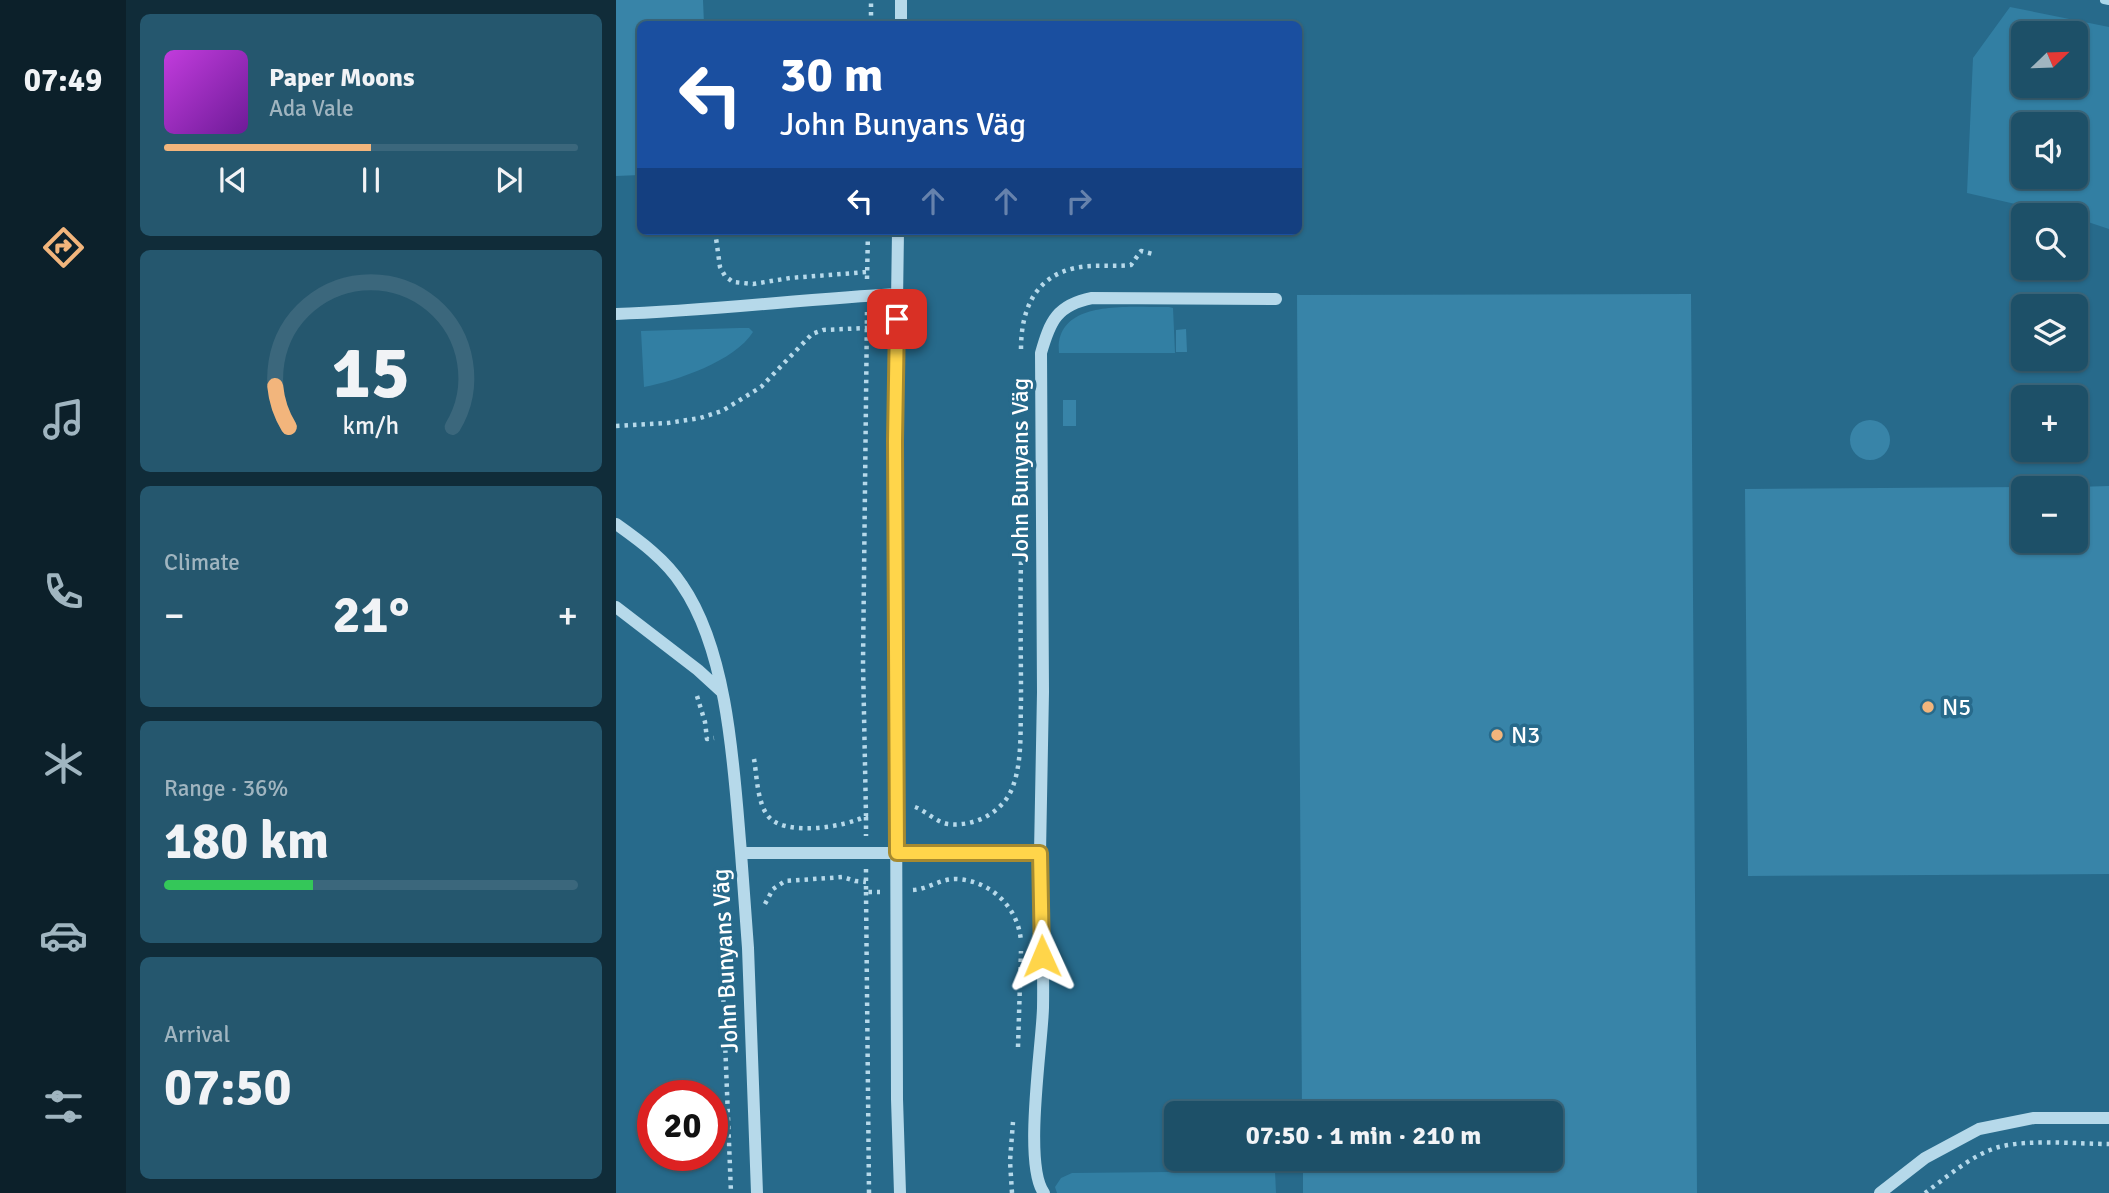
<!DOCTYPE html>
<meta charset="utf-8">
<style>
body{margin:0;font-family:Signika,sans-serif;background:#25576e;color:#f1f3f6;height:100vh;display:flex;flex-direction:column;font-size:26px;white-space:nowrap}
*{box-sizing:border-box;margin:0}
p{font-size:23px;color:#a0b5c0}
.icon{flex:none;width:38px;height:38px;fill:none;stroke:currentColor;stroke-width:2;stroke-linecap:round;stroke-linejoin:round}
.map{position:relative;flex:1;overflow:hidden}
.panel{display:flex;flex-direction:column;gap:14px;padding:14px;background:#102c39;width:490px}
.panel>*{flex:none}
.guide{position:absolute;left:21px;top:21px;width:665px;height:214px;border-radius:10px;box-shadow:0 2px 5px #0004,0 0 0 2px #3b677c;background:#1a4fa0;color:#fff;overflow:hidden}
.needle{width:46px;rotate:67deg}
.controls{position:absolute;left:1395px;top:21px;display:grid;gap:14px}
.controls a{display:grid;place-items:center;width:77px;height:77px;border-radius:10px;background:#1d5068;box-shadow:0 2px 5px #0004,0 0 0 2px #3b677c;font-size:35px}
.speed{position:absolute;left:21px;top:1080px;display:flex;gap:14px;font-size:35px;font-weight:700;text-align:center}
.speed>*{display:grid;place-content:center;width:91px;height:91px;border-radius:50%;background:#1d5068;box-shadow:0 2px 5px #0004,0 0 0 2px #3b677c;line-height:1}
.speed .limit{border:10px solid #d22;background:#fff;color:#111}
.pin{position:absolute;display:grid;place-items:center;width:60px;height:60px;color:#fff;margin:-30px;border-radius:14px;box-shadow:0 4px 10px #0006}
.me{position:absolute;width:77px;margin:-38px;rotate:359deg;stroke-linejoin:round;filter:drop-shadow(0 0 5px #0008)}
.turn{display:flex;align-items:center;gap:24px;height:147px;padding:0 28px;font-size:32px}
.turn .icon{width:91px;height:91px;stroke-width:2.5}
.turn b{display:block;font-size:49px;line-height:60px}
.lanes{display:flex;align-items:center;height:66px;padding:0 28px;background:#0003;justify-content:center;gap:35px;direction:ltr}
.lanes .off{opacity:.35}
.big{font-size:52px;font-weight:700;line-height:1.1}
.panel .widget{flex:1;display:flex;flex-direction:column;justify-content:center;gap:10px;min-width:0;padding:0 24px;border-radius:10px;background:#25576e}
.panel .dial{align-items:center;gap:0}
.dial svg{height:182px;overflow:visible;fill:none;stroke:#3b677c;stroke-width:7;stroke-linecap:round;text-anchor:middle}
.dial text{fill:#f1f3f6;stroke:none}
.song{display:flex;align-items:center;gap:21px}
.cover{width:84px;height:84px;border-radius:10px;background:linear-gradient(135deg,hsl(290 70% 55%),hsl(280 70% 35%))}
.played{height:7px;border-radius:4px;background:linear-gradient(90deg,#f2b57c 50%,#3b677c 50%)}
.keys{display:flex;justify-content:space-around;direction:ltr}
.heat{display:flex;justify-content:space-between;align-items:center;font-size:38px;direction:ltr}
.charge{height:10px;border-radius:5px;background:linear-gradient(90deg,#34c759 36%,#3b677c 0)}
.trip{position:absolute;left:548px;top:1101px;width:399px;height:70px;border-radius:10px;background:#1d5068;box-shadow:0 2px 5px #0004,0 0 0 2px #3b677c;font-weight:700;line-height:70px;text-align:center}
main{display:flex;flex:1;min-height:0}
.tab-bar{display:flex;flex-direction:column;width:126px;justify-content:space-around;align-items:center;background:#0c202a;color:#a0b5c0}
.tab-bar .icon{width:49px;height:49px}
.tab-bar .selected{color:#f2b57c}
.tab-bar b{font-size:32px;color:#f1f3f6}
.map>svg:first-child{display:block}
.green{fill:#327fa3;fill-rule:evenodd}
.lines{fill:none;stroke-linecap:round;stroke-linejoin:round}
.stream{stroke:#abd7ea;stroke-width:8}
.building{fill:#3884a8}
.path{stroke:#b6d9ea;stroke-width:4.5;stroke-dasharray:3.5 5;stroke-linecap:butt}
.minor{stroke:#b6d9ea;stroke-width:12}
.route-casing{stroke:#a68a30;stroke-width:18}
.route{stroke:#ffd54a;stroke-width:12}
.poi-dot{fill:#f2b57c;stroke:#276a8b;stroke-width:2.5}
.labels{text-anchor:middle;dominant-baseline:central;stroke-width:7;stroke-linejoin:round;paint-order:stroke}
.street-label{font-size:24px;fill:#fff;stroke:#276a8b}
.poi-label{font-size:24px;fill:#fff;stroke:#276a8b;text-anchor:start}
</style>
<main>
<nav class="tab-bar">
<b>07:49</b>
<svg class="icon selected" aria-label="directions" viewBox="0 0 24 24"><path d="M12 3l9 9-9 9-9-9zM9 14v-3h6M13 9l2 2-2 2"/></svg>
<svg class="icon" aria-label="music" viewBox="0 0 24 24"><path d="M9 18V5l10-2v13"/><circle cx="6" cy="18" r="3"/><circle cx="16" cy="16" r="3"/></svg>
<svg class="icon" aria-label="phone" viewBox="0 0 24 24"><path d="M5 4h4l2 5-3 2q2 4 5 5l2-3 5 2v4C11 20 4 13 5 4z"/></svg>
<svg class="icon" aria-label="climate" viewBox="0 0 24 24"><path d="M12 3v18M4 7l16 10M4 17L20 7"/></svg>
<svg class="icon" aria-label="car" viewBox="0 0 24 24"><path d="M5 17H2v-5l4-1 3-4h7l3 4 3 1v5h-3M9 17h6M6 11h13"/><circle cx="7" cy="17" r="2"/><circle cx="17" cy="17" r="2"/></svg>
<svg class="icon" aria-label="filters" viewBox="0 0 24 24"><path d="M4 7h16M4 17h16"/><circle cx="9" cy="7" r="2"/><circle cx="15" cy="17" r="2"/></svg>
</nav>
<section class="panel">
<div class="widget">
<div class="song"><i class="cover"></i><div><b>Paper Moons</b><p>Ada Vale</p></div></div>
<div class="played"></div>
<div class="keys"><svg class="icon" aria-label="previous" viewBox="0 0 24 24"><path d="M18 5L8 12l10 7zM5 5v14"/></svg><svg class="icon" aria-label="pause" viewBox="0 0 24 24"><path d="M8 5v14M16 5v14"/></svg><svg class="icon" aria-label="next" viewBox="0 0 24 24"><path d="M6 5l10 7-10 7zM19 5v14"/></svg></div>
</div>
<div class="widget dial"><svg viewBox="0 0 100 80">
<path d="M14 69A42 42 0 1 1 86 69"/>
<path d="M14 69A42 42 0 0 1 8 51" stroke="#f2b57c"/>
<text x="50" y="56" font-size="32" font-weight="700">15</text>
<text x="50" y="72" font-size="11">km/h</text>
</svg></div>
<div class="widget"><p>Climate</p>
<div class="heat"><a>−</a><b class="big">21°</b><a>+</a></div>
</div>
<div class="widget"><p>Range · 36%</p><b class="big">180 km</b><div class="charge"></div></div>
<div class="widget"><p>Arrival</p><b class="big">07:50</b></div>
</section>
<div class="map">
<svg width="1493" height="1193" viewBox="0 0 1493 1193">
<rect width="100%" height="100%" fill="#276a8b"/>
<path class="green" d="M1394 7 1493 27V229L1460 218V215H1447L1351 193 1357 58ZM1407 33H1460V86H1407ZM1407 124H1460V177H1407Z
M553 307 557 308 559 353H443C438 297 518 308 553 307Z
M123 328H133L137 332C119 361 60 381 28 387L25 331Z
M659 1171 660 1193H441L439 1187 445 1178 456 1173Z"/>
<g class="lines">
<path class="stream" d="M1488 0 1493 1"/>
</g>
<path class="building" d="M0 0H87L88 24H24V175L0 176Z
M1075 294 1081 1193H687V1158H934V1113H686L681 295Z
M570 329 571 352H560V330Z
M447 400H460V426H447Z
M1234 440a20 20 0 1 1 40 0a20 20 0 1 1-40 0Z
M1493 486V874L1132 876 1129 489 1407 487V541H1460V487Z"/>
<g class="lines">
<path class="path" d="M255 24V0
M99 231 104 267 109 276 117 282 137 284 174 278 251 272
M251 279 252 231
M405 349C405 311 418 277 459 268 477 264 496 267 515 265L525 251 537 254
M0 426 52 423 84 418 106 411 145 387 196 334 207 330 251 328
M81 696 89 722 91 739 98 738
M138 759C141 776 141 802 152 816 168 837 230 827 250 816L247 663 251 312
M299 807C310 811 320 822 332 824 357 827 384 814 395 791 407 764 404 729 405 700 405 654 404 607 405 560
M250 817V836
M250 869V892H264
M297 890C312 889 324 879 339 879 375 880 403 908 405 942
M250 892 253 1193
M149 904 157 889 169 881 227 877 239 881 250 882
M113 913 104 914 115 1193
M402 1047 405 951
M396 1193 394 1161 397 1122
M1309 1193C1331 1177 1357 1154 1383 1147 1413 1139 1461 1144 1493 1144"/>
<path class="minor" d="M285 24V0
M282 231 279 441 281 1099 284 1193
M0 314C94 311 187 299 281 294
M0 524C24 541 50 560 66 585 113 653 118 772 125 853H424C425 904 428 956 427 1008 426 1046 407 1165 428 1193
M0 607 82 670 105 691
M125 853 132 948 141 1193
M424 853 427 692 425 353C434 321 441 305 476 298L660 299
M1264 1193 1309 1158 1363 1129 1418 1118H1493"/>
</g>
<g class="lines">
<defs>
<path id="route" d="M281 319 279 441 281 853H424L426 956"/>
</defs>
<use href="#route" class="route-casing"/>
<use href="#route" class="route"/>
</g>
<g class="poi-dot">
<circle cx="1312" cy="707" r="7"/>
<circle cx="881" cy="735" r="7"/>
</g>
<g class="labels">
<g class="street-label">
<text transform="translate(404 470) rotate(-90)">John Bunyans Väg</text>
<text transform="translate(109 961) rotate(-93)">John Bunyans Väg</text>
</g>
<g class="poi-label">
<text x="1326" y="707">N5</text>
<text x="895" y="735">N3</text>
</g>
</g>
</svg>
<div class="controls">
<a><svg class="needle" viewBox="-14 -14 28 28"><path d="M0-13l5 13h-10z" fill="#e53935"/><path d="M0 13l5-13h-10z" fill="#a0b5c0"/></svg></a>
<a><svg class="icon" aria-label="sound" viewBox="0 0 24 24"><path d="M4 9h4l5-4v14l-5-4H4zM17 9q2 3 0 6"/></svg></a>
<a><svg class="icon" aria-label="search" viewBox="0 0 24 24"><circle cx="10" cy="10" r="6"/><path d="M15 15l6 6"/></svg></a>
<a><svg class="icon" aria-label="layers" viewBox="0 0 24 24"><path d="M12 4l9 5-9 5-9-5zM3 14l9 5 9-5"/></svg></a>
<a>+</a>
<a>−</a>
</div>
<div class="speed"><div class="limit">20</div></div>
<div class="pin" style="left:281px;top:319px;background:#d93025"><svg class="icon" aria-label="arrive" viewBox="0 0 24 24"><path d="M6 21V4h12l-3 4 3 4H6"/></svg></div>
<svg class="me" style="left:426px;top:956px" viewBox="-20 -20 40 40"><path d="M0-17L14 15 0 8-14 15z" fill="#ffd54a" stroke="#fff" stroke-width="4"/></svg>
<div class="trip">07:50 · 1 min · 210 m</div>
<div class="guide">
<div class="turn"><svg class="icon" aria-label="left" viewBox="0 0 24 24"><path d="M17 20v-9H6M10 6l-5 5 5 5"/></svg><div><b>30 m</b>John Bunyans Väg</div></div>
<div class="lanes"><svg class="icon" aria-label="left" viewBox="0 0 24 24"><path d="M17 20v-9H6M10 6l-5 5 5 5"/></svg><svg class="icon off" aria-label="ahead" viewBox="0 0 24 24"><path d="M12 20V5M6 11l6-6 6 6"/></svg><svg class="icon off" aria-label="ahead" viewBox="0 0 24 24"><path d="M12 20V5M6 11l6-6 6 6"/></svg><svg class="icon off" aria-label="right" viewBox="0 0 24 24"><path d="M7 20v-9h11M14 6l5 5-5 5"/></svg></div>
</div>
</div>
</main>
